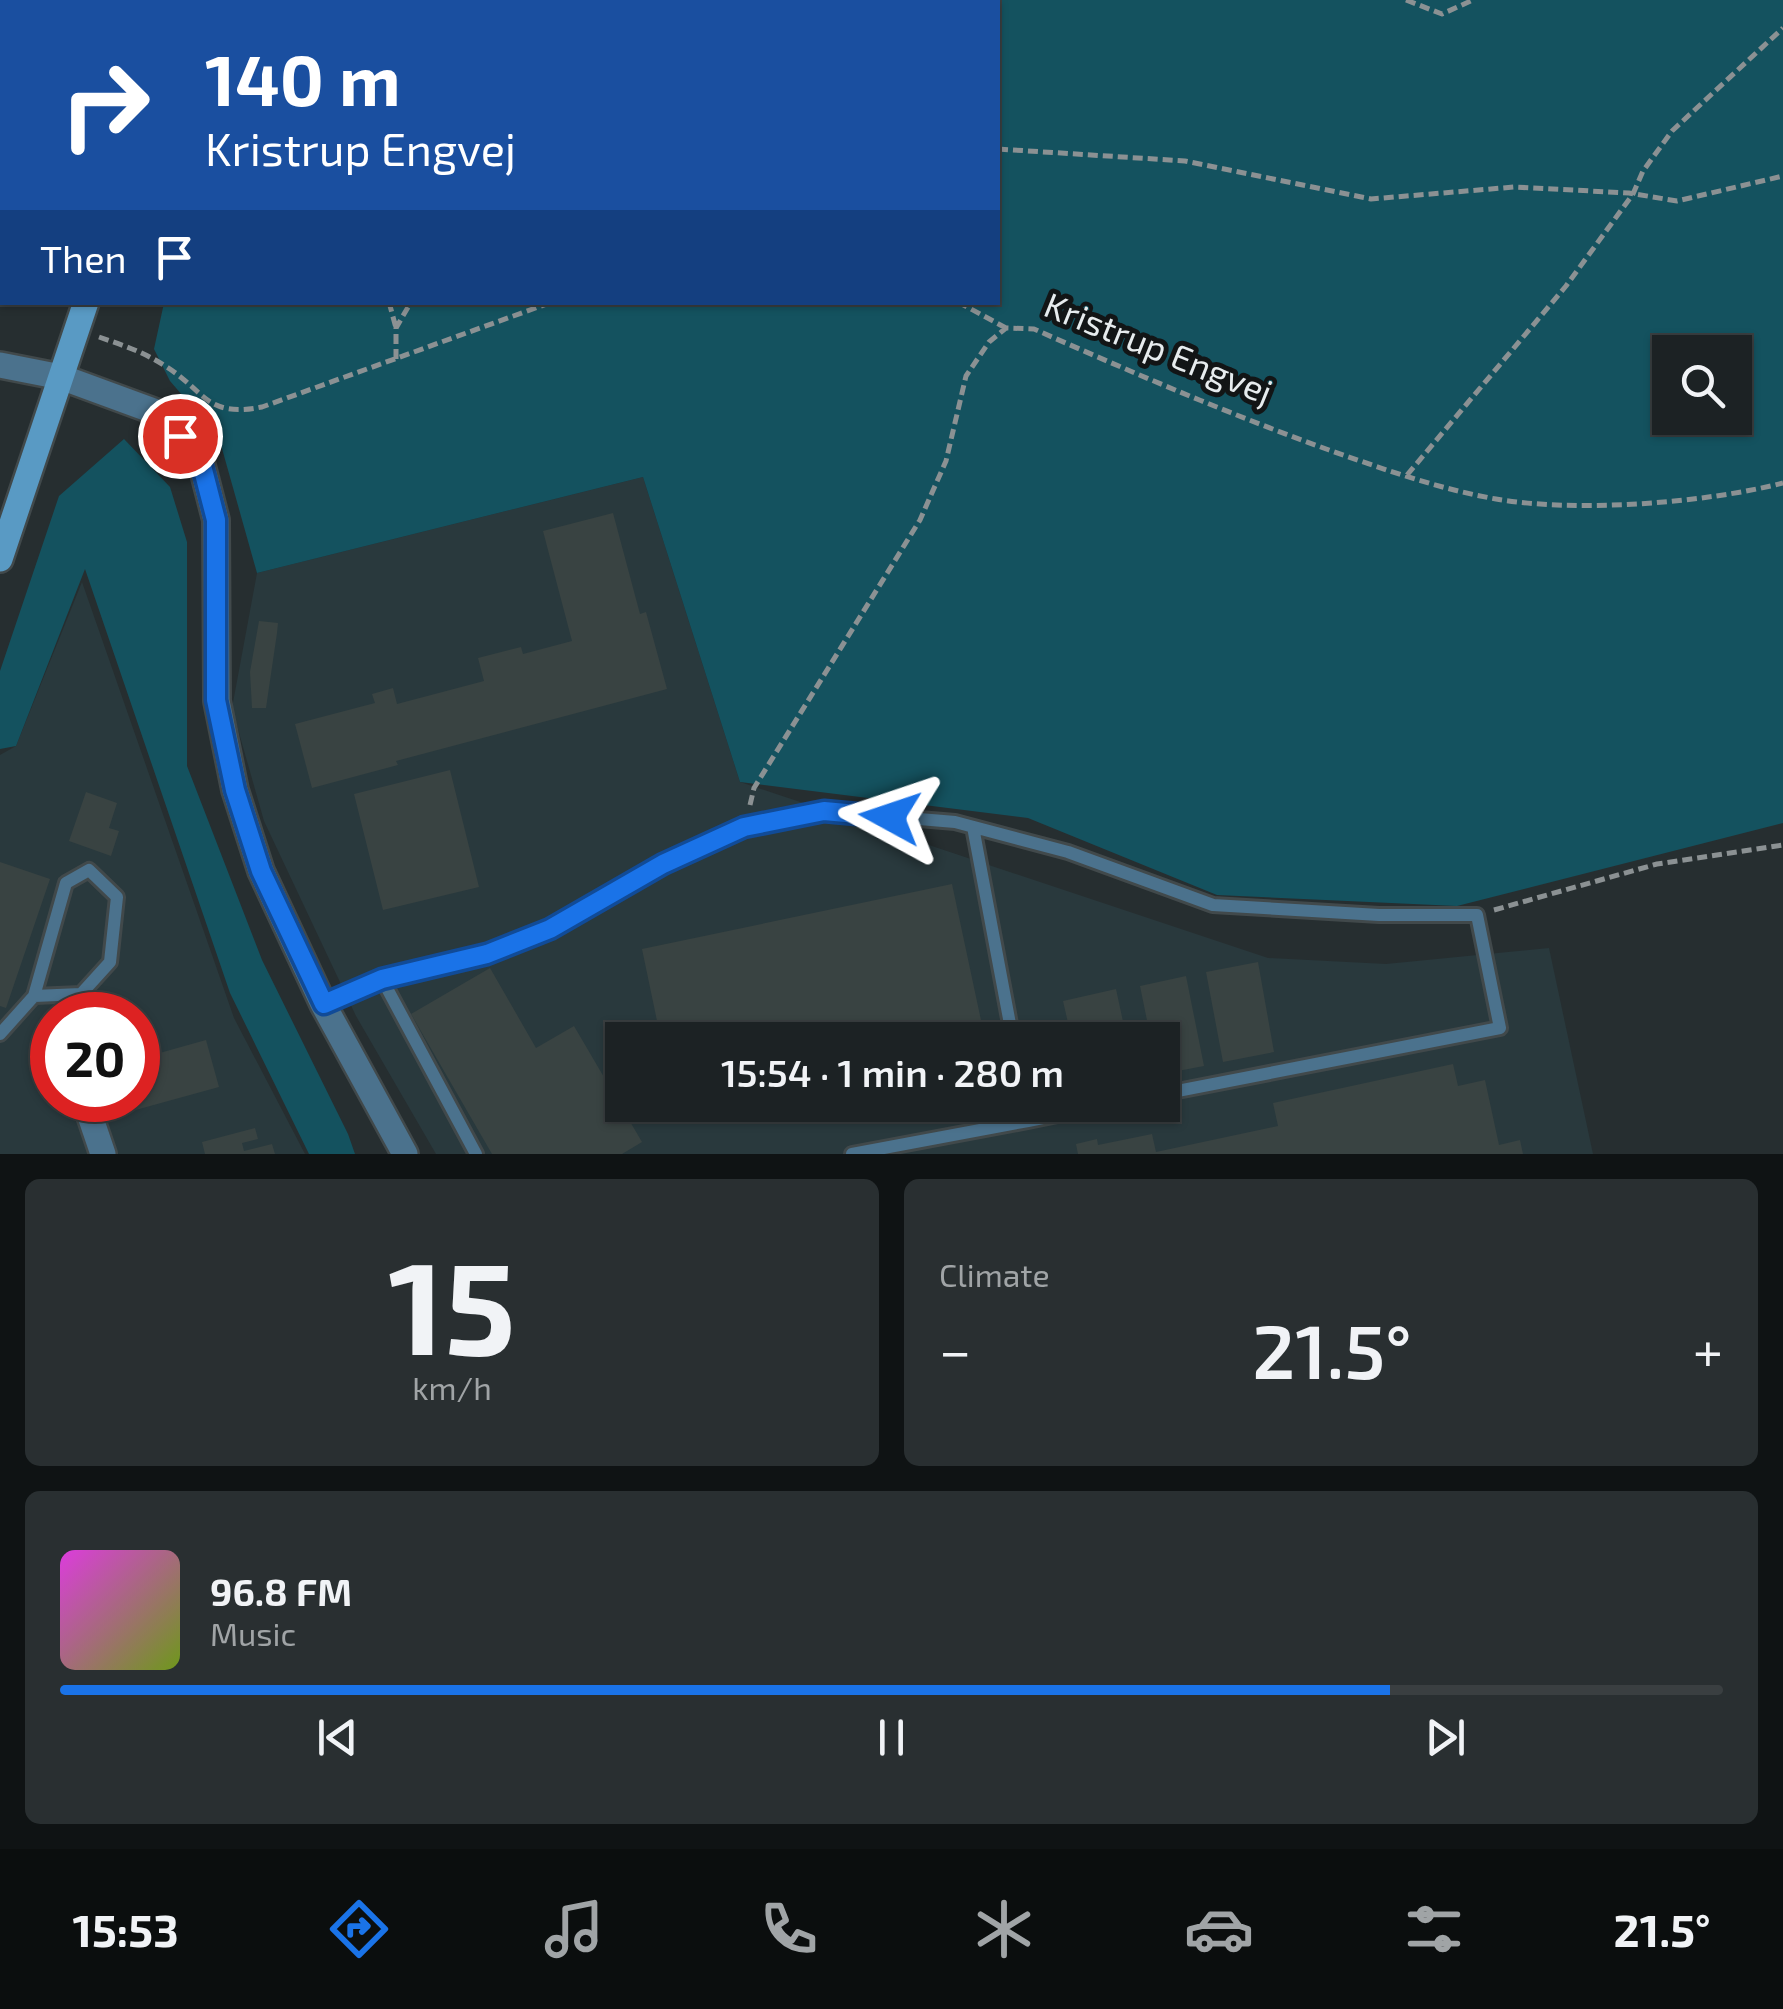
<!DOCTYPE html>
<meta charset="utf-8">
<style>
body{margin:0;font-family:"Exo 2",sans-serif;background:#292f31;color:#f1f3f6;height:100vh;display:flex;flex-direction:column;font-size:38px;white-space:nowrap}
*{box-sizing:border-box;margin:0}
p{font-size:32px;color:#a0a4a6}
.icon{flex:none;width:55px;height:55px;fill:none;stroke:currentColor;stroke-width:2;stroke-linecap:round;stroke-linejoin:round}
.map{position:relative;height:1154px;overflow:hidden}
.details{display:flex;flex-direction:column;gap:25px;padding:25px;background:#0f1314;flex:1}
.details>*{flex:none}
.guide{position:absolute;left:0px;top:0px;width:1000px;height:305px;box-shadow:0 2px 8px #0004,0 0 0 2px #3a3f41;background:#1a4fa0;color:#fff;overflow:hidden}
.fabs{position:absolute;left:1652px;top:335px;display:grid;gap:20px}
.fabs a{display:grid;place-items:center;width:100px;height:100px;border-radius:0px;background:#1c2224;box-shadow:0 2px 8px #0004,0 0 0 2px #3a3f41;font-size:50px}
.speed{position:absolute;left:30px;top:992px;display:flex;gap:20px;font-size:50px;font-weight:700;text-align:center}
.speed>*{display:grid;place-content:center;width:130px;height:130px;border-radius:50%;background:#1c2224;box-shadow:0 2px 8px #0004,0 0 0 2px #3a3f41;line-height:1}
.speed .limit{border:15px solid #d22;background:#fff;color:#111}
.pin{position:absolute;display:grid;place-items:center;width:85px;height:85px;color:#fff;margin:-42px;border:5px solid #fff;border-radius:50%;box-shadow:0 2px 10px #0007}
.me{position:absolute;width:110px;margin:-55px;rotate:275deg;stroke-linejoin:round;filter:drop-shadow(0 0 8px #0008)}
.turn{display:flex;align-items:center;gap:35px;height:210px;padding:0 40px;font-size:45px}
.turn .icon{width:130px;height:130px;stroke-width:2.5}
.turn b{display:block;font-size:70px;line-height:85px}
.then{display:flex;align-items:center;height:95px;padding:0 40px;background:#0003;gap:20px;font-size:38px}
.big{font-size:75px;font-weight:600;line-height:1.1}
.details .card{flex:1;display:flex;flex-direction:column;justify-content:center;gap:15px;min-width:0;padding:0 35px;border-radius:15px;background:#292f31}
.details .dial{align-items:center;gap:0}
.dial b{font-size:130px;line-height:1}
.song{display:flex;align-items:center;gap:30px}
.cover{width:120px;height:120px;border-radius:15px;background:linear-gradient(135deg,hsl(300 70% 55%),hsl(80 70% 35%))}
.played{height:10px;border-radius:5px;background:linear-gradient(90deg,#1a73e8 80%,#3a3f41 80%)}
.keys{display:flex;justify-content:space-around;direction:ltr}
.heat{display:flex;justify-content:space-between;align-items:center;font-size:55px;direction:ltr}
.details .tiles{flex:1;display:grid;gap:25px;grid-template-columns:1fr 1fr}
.card:last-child{grid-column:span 2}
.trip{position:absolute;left:605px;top:1022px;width:575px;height:100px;border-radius:0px;background:#1c2224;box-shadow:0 2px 8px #0004,0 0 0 2px #3a3f41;font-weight:600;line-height:100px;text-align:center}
.tab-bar{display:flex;height:160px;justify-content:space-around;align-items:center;background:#0b0e0e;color:#a0a4a6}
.tab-bar .icon{width:70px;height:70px}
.tab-bar .on{color:#1a73e8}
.tab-bar b{font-size:45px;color:#f1f3f6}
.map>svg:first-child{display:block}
.built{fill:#29393d;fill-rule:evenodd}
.green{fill:#14525f;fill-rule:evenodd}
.building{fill:#394342}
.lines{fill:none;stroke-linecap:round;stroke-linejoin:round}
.lane-casing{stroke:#41494b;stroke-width:18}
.street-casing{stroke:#41494b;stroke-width:30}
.secondary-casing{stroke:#41494b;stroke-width:30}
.path{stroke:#8b9193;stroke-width:5;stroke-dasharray:10 5;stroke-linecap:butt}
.lane{stroke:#4b728d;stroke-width:12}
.street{stroke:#4b728d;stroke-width:25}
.secondary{stroke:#599ac4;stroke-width:25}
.route-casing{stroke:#114b97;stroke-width:25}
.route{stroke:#1a73e8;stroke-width:18}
.labels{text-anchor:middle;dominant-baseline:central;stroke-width:10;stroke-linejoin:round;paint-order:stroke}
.street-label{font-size:35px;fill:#e7ecee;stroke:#121516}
</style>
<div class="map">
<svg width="1783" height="1154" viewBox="0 0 1783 1154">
<rect width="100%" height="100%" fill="#262e30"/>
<path class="built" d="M643 477 740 782 1268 958 1386 964 1549 948 1593 1154H436L356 1016 264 821 232 708 257 573ZM622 1040H1162V1105H622Z
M82 582 234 1018 305 1154H0V755L16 746ZM52 1015H138V1100H52Z"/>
<path class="green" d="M242 0H1783V823L1457 906 1217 895 1028 818 740 782 643 477 257 573 219 438 170 381 154 349 164 303 998 302V2H241ZM1670 352H1735V418H1670Z
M124 439 170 487 187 542V766L262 960 348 1134 355 1154H309L230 993 85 569 16 746 0 749V671L59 496Z"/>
<path class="building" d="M613 513 640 614 646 612 667 689 396 761 398 765 312 788 295 724 375 703 372 694 393 688 397 704 484 681 478 658 521 647 523 654 572 641 543 531Z
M259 621 278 623 277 633 266 708H252L250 672Z
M450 770 479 887 383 910 354 794Z
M86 792 117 803 109 828 119 831 111 856 69 841Z
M0 862 50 879 6 1008 0 1006Z
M952 884 985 1039 661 1040 642 949Z
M1258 962 1274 1052 1223 1062 1206 972Z
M490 968 536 1048 574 1026 642 1142 622 1154H492L411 1014Z
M1186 976 1204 1066 1162 1074V1040H1151L1140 986Z
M1116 989 1127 1040H1072L1063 1001Z
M144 1038 149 1056 206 1040 219 1087 121 1114 118 1100H138V1040Z
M1453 1064 1458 1086 1485 1080 1499 1145 1520 1140 1523 1154H1078L1076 1144 1097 1139 1098 1145 1152 1134 1156 1152 1278 1126 1273 1103Z
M255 1128 258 1139 242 1143 244 1151 272 1144 275 1154H205L202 1142Z"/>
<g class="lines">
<defs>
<path id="lane" d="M973 827 1013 1040
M382 979 476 1154
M323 1004 382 979 487 954 550 929 663 863 744 827 824 811 955 822 1068 852 1213 905 1379 915H1477L1500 1028 1162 1094
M0 1034 34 996 66 883 89 870 117 897 110 962 81 994 34 996
M1028 1121 1107 1105
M852 1154 1028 1121 1025 1105"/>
<path id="street" d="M0 365 61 377 159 413 200 458 216 520 217 701 235 790 261 871 323 1004 405 1154
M87 1107 103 1154"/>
<path id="secondary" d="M187 2 188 0
M0 559 86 302"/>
</defs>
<use href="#lane" class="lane-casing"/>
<use href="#street" class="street-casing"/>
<use href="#secondary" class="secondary-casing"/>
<path class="path" d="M805 0 806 2
M1406 0 1442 14 1473 0
M892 2 919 0
M998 149 1185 161 1371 199 1514 187 1629 193 1677 201 1783 176
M389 302 396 328
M958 302 1006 328
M99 337C122 345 144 352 165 366 206 391 205 418 262 407L552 302
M396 359V328L411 302
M1407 475 1566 286 1633 194 1643 171 1672 131 1783 28
M750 805 754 788 920 520 946 461 966 376 989 342 1006 328 1034 329C1131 372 1229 414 1329 450 1383 469 1439 489 1496 499 1576 513 1705 503 1783 483
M1494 910 1657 864 1783 845"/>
<use href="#lane" class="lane"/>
<use href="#street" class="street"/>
<use href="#secondary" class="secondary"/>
</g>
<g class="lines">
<defs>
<path id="route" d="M180 436 200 458 216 520V700L235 790 261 871 324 1004 382 979 487 954 550 929 663 864 744 827 824 811 890 817"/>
</defs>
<use href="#route" class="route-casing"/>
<use href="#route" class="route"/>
</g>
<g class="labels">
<g class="street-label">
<text transform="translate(1159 347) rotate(22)">Kristrup Engvej</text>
</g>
</g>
</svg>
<div class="fabs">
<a><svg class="icon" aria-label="search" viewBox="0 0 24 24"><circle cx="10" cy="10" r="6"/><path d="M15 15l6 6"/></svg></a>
</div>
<div class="speed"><div class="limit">20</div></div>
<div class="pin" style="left:180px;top:436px;background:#d93025"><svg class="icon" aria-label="arrive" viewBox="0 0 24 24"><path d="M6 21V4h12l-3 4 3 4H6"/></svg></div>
<svg class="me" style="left:890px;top:817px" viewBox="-20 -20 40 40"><path d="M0-17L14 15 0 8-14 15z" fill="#1a73e8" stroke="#fff" stroke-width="4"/></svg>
<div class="trip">15:54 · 1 min · 280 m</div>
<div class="guide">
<div class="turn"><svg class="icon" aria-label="right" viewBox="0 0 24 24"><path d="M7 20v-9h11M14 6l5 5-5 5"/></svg><div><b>140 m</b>Kristrup Engvej</div></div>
<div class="then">Then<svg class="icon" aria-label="arrive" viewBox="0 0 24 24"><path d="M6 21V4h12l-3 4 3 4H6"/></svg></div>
</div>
</div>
<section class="details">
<div class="tiles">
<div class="card dial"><b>15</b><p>km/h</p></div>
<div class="card"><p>Climate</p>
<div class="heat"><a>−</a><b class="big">21.5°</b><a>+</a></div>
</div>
<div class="card">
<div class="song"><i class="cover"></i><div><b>96.8 FM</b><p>Music</p></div></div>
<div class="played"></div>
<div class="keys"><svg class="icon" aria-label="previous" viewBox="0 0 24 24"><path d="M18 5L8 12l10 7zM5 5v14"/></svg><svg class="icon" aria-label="pause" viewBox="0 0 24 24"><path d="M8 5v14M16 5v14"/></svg><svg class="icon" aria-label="next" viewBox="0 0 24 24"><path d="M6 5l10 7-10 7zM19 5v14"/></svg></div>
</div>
</div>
</section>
<nav class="tab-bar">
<b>15:53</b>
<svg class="icon on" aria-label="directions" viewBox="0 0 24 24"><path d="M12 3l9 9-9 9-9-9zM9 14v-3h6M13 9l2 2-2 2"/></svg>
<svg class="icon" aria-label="music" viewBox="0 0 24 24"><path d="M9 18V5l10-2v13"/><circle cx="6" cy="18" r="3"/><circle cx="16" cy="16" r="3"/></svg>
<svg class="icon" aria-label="phone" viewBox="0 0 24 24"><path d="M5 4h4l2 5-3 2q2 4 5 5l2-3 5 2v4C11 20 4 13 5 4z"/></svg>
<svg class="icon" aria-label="climate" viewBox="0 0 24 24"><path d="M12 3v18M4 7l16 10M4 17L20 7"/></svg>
<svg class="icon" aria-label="car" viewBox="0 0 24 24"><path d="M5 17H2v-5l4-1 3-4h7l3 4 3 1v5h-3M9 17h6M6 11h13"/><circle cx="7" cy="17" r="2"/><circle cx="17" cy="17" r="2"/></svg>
<svg class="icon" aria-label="filters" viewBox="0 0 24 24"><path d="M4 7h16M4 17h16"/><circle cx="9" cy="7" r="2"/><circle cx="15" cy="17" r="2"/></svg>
<b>21.5°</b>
</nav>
